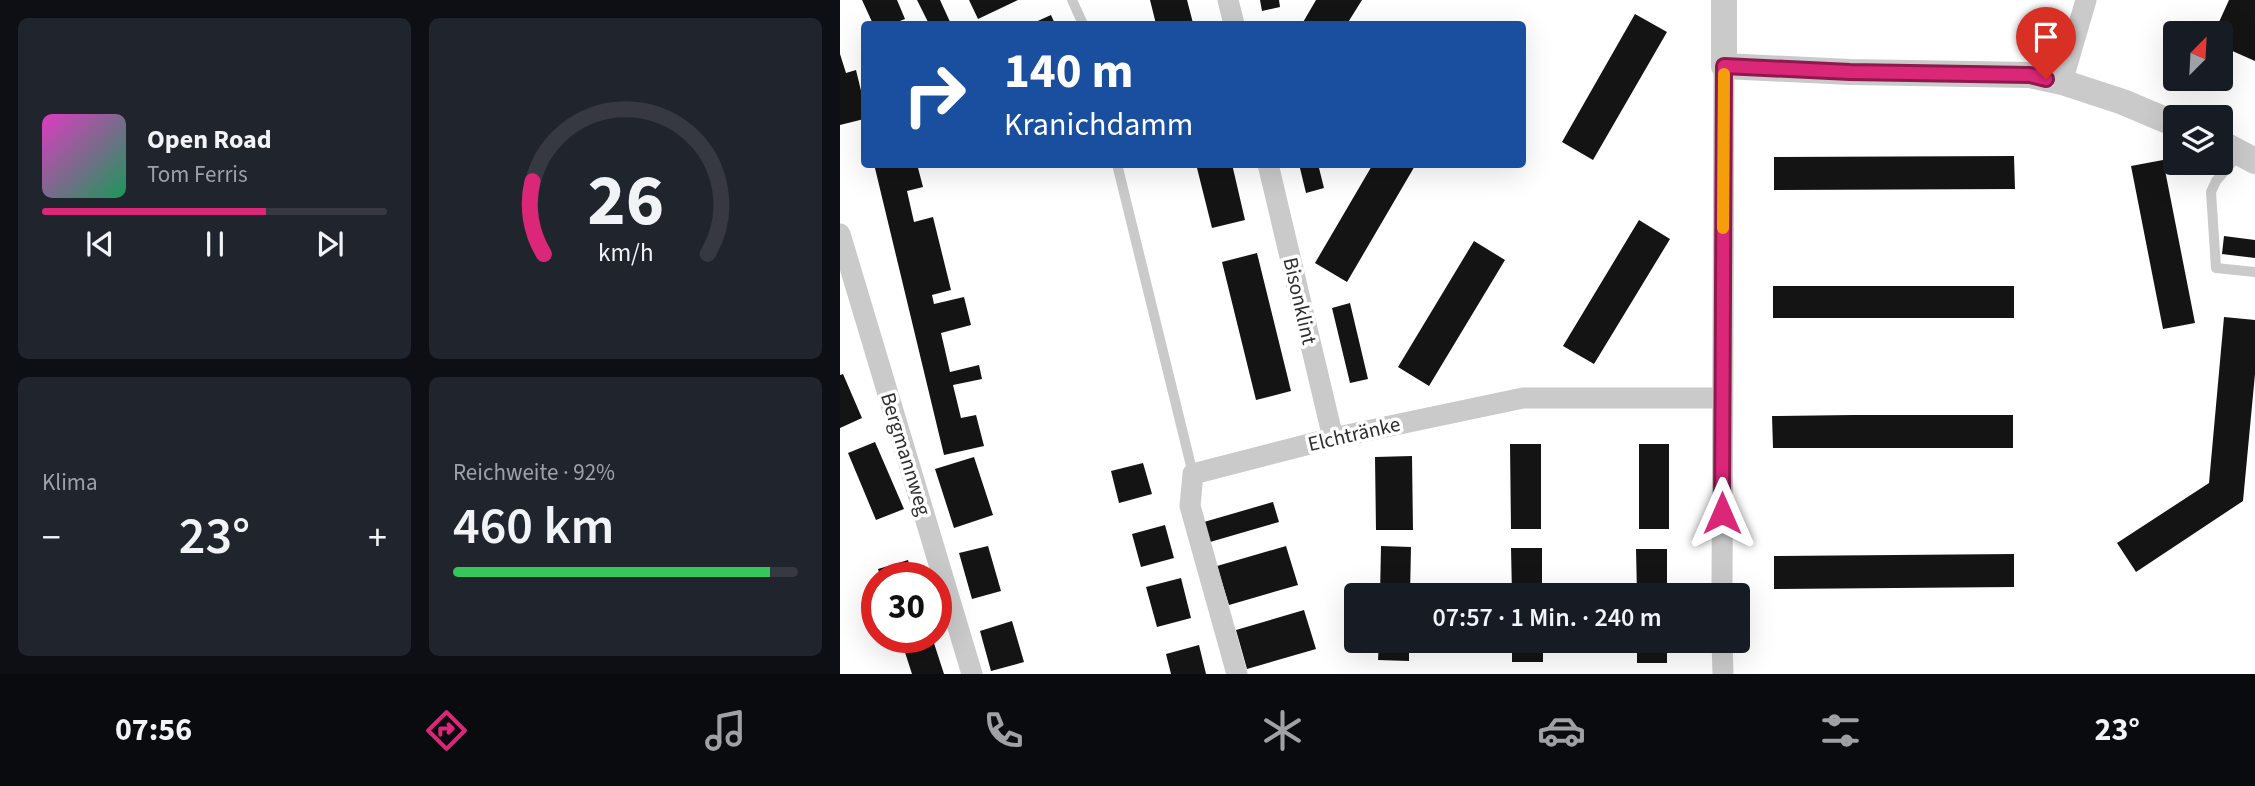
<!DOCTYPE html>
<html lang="de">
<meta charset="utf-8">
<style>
body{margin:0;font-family:"Source Sans 3",sans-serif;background:#20242c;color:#f1f3f6;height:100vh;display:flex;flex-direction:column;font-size:26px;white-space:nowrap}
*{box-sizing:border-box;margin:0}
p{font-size:23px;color:#9ea1a6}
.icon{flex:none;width:38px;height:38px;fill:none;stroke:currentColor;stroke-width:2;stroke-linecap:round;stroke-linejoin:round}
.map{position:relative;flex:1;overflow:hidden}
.side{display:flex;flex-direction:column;gap:18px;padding:18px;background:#0d0f14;width:840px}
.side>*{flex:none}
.hud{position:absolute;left:21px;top:21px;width:665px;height:147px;border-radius:7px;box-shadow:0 7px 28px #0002;background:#1a4fa0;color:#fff;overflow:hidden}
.needle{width:46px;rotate:24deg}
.tools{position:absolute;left:1323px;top:21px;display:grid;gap:14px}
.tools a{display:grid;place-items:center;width:70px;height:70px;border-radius:7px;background:#171b24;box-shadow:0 7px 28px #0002;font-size:35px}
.speed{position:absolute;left:21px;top:562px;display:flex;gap:14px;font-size:35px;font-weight:700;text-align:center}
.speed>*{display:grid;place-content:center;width:91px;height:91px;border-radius:50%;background:#171b24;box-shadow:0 7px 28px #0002;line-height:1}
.speed .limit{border:10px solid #d22;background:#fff;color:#111}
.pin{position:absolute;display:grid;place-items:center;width:60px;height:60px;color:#fff;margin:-72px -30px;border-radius:50% 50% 50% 0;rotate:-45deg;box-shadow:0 0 7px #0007}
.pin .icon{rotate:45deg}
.me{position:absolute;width:77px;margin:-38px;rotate:0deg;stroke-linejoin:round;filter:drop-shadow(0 0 5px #0008)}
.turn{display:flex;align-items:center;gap:24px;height:147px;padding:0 28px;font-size:32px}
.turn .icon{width:91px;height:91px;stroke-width:2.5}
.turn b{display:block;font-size:49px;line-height:60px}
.big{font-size:52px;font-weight:600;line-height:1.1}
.side .tile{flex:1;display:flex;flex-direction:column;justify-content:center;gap:10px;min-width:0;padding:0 24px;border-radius:10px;background:#20242c}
.side .dial{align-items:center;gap:0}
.dial svg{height:182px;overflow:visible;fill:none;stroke:#363941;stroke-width:7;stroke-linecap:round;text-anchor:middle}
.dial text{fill:#f1f3f6;stroke:none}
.song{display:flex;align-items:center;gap:21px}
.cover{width:84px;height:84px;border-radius:10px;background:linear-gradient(135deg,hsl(310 70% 55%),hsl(150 70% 35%))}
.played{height:7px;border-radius:4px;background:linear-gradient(90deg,#db2777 65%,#363941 65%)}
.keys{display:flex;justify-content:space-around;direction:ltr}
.heat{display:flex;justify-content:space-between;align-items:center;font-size:38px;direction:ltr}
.charge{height:10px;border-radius:5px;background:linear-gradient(90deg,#34c759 92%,#363941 0)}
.side .tiles{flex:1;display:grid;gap:18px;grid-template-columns:repeat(2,1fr)}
.trip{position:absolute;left:504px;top:583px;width:406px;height:70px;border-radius:7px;background:#171b24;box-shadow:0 7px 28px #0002;font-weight:600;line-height:70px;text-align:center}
.tab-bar{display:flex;height:112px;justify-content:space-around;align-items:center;background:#090b0e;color:#9ea1a6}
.tab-bar .icon{width:49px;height:49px}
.tab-bar .selected{color:#db2777}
.tab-bar b{font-size:32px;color:#f1f3f6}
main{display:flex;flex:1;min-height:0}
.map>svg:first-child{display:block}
.building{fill:#141414}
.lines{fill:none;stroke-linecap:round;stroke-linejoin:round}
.service{stroke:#cacaca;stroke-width:10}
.minor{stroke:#cacaca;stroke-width:21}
.tertiary{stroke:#cacaca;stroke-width:26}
.route-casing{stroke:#8e194d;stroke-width:18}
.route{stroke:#db2777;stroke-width:12}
.slow{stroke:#f59e0b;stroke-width:12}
.labels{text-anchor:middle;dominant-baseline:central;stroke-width:7;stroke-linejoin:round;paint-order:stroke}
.street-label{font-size:21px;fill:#2d2d2d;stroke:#fff}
</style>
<main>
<section class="side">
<div class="tiles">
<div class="tile">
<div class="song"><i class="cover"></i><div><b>Open Road</b><p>Tom Ferris</p></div></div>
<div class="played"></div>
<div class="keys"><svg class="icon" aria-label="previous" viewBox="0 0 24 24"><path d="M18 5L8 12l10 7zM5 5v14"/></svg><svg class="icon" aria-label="pause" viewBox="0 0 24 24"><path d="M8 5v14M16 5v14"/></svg><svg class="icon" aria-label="next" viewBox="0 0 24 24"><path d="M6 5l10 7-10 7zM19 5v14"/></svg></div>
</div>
<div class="tile dial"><svg viewBox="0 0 100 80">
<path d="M14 69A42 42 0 1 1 86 69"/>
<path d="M14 69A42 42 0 0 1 9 37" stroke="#db2777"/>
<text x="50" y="56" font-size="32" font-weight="700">26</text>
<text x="50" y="72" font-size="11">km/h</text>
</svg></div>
<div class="tile"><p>Klima</p>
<div class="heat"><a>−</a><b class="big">23°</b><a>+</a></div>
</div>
<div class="tile"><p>Reichweite · 92%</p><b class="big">460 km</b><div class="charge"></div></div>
</div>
</section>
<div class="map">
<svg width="1415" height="674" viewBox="0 0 1415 674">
<rect width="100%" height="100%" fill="#fff"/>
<path class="building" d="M22 0H57L65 19 52 24H33Z
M77 0H100L111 24H89Z
M129 0H178L138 19Z
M310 0H347L353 23 316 24Z
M420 0H439L440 7 422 11Z
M476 0H522L507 24H462Z
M1389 0H1415V61L1381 46V33H1374Z
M795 14 827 32 753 160 722 142Z
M211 15 215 24H191Z
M0 54 6 73 16 70 22 95 24 94V119L0 125Z
M1174 156 1175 189 934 190V157Z
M1323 160 1355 323 1323 329 1291 166Z
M34 164H77L83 187 67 191 74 222 93 217 111 290 92 295 94 304 124 297 131 325 101 333 110 372 139 365 142 379 113 385 121 418 136 415 144 446 104 455Z
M356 164H392L405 220 372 228Z
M459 164H478L484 188 466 193Z
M533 164H576L507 282 475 263Z
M799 220 830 239 754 364 723 346Z
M1384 236 1415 240V258L1382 254Z
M634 241 665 260 589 386 558 367Z
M417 253 451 391 416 400 382 262Z
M933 286H1174V318H933Z
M510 303 528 379 510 383 492 308Z
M1384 317 1415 320V374L1403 501 1296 572 1277 543 1369 483Z
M3 374 22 418 0 428V375Z
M1013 415H1173V448H933L932 416Z
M35 442 64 509 36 520 8 453Z
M670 444H701V529H671Z
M799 444H829V529H799Z
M572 456 573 530H536L535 457Z
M134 457 153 515 114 528 95 469Z
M303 463 312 494 279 503 271 471Z
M433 502 439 522 370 542 364 522Z
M325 525 334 558 301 567 292 534Z
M148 546 161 591 132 599 119 553Z
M446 546 458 585 389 605 377 566Z
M541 546 571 547 570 595H540Z
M671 548H702V595H672Z
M796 549H827V595H797Z
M1174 554V587L934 589V556Z
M68 560 73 578H41L38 569Z
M341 578 351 618 317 627 306 587Z
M464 610 476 649 407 669 396 630Z
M172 621 184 662 151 671 140 631Z
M60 637H92L104 674H72Z
M539 640H569V661L538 660Z
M672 640H703V662H672Z
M797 640H827V663H797Z
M359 645 366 674H331L326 654Z"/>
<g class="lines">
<path class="service" d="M232 0 243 24
M1399 154 1376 181 1371 192 1376 268 1415 272
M277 164 353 474"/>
<path class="minor" d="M388 0 394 24
M1222 82 1246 0
M428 164 493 438
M0 234 132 674
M882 595 884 66
M882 640 883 674
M397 674 350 506 353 474 493 438 683 398H883"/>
<path class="tertiary" d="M884 0V66L1010 72 1190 75 1222 82 1283 102 1335 124
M1381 143 1415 161"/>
</g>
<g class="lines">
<defs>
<path id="route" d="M882 513 884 66 1010 72 1190 75 1206 79"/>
</defs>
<use href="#route" class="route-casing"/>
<use href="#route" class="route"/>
<path class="slow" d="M883 228 884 74"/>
</g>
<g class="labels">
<g class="street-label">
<text transform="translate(460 301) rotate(77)">Bisonklint</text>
<text transform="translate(514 434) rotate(-13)">Elchtränke</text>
<text transform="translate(66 454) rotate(73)">Bergmannweg</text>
</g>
</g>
</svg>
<div class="tools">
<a><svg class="needle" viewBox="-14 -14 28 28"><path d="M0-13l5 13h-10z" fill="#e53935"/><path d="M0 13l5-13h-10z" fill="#9ea1a6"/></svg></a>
<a><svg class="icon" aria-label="layers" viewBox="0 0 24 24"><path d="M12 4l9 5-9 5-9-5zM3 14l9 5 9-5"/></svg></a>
</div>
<div class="speed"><div class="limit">30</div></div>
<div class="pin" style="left:1206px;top:79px;background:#d93025"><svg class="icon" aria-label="arrive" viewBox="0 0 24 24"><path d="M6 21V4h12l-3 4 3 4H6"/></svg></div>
<svg class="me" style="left:882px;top:513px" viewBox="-20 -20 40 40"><path d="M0-17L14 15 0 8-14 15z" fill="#db2777" stroke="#fff" stroke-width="4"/></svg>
<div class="trip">07:57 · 1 Min. · 240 m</div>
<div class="hud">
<div class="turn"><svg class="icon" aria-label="right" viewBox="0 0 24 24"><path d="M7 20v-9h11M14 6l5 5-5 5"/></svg><div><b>140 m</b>Kranichdamm</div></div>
</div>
</div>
</main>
<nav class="tab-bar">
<b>07:56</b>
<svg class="icon selected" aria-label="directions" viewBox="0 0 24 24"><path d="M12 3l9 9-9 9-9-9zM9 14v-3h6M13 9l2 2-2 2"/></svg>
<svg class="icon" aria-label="music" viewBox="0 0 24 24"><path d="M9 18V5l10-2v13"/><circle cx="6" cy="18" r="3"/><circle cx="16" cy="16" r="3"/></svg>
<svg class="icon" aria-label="phone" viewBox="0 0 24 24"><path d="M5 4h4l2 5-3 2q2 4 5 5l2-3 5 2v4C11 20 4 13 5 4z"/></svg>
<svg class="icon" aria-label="climate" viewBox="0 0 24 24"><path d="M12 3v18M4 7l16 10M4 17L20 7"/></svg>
<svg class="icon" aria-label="car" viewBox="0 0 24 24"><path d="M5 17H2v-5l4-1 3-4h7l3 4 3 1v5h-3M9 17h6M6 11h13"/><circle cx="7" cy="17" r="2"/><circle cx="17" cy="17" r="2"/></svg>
<svg class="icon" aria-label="filters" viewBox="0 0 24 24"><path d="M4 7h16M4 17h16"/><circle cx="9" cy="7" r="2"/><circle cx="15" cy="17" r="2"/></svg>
<b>23°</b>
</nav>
